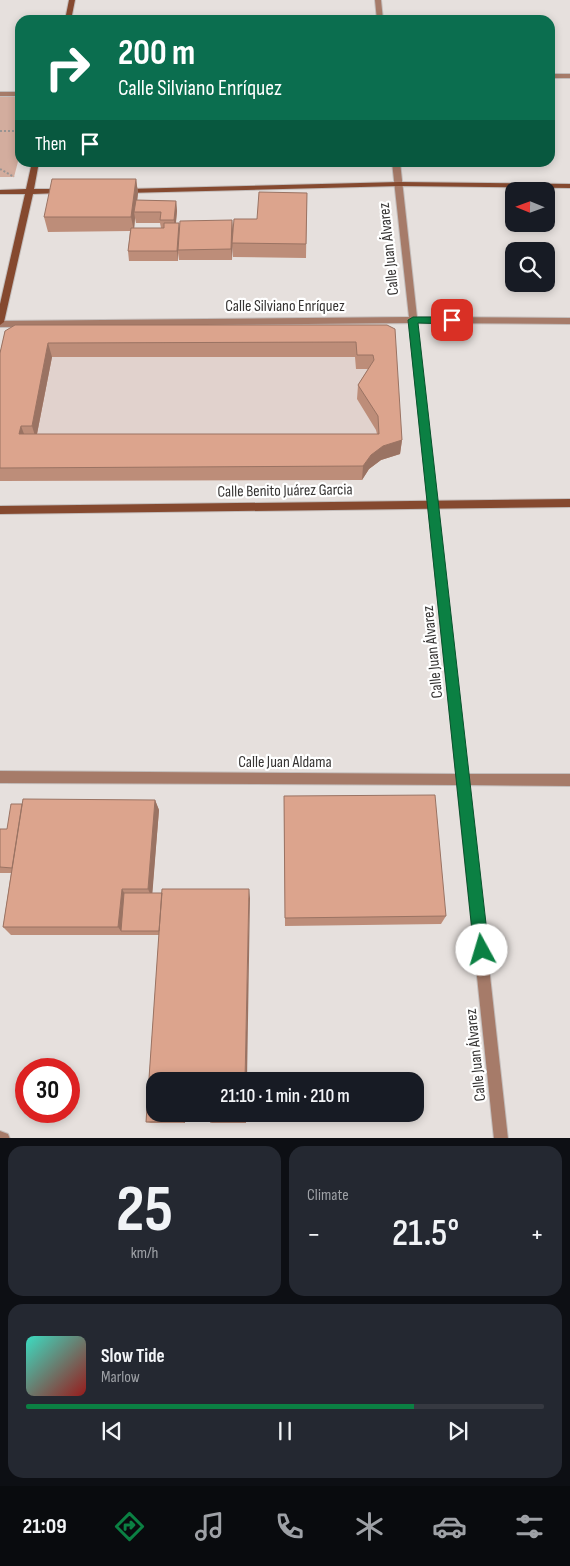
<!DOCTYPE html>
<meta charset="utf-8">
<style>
body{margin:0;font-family:"Sofia Sans Condensed",sans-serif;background:#242831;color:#f1f3f6;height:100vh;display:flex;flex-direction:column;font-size:19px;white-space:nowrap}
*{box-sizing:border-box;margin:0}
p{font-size:16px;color:#9ea1a6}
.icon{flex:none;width:28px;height:28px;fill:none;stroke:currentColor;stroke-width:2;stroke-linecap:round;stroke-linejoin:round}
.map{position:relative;height:1138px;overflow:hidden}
.side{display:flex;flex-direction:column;gap:8px;padding:8px;background:#0d0f14;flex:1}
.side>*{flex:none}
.hud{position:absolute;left:15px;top:15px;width:540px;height:152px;border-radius:15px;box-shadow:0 2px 8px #0003;background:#0b6e4f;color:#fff;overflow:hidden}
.needle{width:32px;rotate:271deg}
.controls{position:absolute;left:505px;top:182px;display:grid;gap:10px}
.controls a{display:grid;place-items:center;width:50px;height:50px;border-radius:10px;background:#171b24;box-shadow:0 2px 8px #0003;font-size:25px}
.speed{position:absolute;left:15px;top:1058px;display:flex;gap:10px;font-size:25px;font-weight:700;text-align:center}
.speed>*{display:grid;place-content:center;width:65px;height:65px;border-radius:50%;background:#171b24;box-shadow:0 2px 8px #0003;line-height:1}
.speed .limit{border:8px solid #d22;background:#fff;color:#111}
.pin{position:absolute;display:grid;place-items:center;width:42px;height:42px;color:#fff;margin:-21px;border-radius:10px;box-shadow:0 2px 8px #0006}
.me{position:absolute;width:55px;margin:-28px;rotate:354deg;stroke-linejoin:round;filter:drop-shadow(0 0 4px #0008)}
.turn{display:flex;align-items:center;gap:18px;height:105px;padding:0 20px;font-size:22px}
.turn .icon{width:65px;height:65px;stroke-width:2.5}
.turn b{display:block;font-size:35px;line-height:42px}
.then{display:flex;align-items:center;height:48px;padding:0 20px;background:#0003;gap:10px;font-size:19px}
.big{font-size:38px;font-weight:600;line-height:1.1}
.side .widget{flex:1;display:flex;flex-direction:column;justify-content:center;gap:8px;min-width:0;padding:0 18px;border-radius:15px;background:#242831}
.side .dial{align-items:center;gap:0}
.dial b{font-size:65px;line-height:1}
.song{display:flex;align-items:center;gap:15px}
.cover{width:60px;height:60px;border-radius:8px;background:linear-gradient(135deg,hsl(170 70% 55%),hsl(0 70% 35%))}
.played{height:5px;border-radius:2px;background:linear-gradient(90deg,#0b8043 75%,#363941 75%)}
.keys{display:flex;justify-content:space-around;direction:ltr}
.heat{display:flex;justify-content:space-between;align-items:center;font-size:28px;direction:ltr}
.side .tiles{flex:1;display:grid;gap:8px;grid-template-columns:1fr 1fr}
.widget:last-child{grid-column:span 2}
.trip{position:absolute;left:146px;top:1072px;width:278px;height:50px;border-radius:15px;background:#171b24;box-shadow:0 2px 8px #0003;font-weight:600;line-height:50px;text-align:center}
.tabs{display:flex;height:80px;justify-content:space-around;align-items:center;background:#090b0e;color:#9ea1a6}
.tabs .icon{width:35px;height:35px}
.tabs .current{color:#0b8043}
.tabs b{font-size:22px;color:#f1f3f6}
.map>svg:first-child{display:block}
.built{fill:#e1d2cd}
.green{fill:#d3ad9e}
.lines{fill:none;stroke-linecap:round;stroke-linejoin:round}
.service-casing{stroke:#c3bdbb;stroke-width:2}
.minor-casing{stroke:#c3bdbb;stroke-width:2}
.secondary-casing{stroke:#c3bdbb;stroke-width:2}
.path{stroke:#989492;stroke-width:2;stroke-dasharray:2 2;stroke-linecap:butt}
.service{fill:#a67b69;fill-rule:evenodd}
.minor{fill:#a67b69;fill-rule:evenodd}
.secondary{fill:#85492f;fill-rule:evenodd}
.wall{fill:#bd8d79;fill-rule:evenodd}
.shaded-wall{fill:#9a7363}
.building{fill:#dca48d;stroke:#9a7363;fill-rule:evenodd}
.route{fill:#0b8043;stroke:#07532c}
.labels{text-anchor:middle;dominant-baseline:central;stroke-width:4.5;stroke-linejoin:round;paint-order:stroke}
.street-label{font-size:16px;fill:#353332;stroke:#fff}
</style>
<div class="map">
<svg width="570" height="1139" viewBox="0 0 570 1139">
<rect width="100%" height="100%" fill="#e6e0dd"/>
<path class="built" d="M385 339 400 453 381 460 369 469 362 480 0 476 10 346Z"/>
<path class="green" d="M20 91V154L14 177H0V92Z"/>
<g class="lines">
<defs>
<path id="service" d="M0 92H20V96H0Z"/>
<path id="minor" d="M375 0H381L383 20H377Z
M550 74H570V78H550Z
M392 162H400L417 317 570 318V324L417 323 467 774H570V786L469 785 508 1139H494L457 785 0 783V771L456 774 409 323 0 327V321L409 317Z
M0 1131 8 1134 10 1139H0Z"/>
<path id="secondary" d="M69 0H75L71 20H65Z
M32 162H39L34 189H61L65 191 61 193 33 194 4 322 0 325V304L25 194H0V190L26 189Z
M399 182 570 184V188L399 186 126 193 122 191 126 189Z
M570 499V507L0 514V506Z"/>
</defs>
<use href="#service" class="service-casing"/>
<use href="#minor" class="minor-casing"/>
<use href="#secondary" class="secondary-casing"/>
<path class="path" d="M0 131H20
M0 169 14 177"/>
<use href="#service" class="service"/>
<use href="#minor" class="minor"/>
<use href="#secondary" class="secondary"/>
</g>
<path class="wall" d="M136 179 138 193 137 200 176 201 177 211 176 223 180 230 232 220 233 231 257 219 307 193 306 258 233 257 232 246V260H179L178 253V261H129L128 251 130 231 48 232 44 217ZM135 218 136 223H160L161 228H134Z
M387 325 402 440 400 454 381 460 369 469 362 480 0 481V353L5 331ZM52 357H355L356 369H368L358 385 357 399 376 430 377 434H37Z
M284 796 446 916 441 924 285 926Z
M155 800 159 810 152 893 250 898 155 1114H246V1123H212L210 1122V1115L185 1114V1123H151L146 1122 159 935H11L3 927 11 873H0V829H7Z"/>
<path class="shaded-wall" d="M136 179 138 193 136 212H134L135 218 134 231 131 217Z
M176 201 177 211 175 230 174 220Z
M232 220 233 231 232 260 231 249Z
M179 223 180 234 178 250V261L177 251Z
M48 343 52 357 36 439 32 426Z
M21 426 26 439 19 434Z
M402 440 400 454 381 460 369 469 362 480 363 466 371 455 383 446Z
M155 800 159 810 152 898 148 889Z
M122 889 127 898 121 931 118 927Z
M249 889 250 898 247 1081H245Z
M182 1114H185V1123L181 1121Z
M245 1114H246V1123L245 1122Z"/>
<path class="building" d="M52 179H136L131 217H44Z
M259 192 307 193 306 244 232 243 234 219H257Z
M136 200 176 201 174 220H160L161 212H134Z
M232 220 231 249 178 250 180 221Z
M164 223H179L177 251H128L131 228H164Z
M15 325H387L395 329 402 440 383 446 371 455 363 466 0 468V353L5 331ZM356 342 357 355H373L374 360 358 385 378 416 379 434H19L21 426H32L48 343Z
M435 795 446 916 285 918 284 796Z
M23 799 155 800 148 889H122L118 927H3Z
M11 804H22L12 868 0 867V829H7Z
M162 889H249L245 1081H155V1114H182L181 1121 146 1122Z
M124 893H162L159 931H121Z
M210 1114H245V1122H210Z"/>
<path class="route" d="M413 317H452L457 320 452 324 418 323 489 950 487 955 482 957 476 955 474 950 408 320Z"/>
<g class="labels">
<g class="street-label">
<text transform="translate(389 249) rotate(-96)">Calle Juan Álvarez</text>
<text x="285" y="306">Calle Silviano Enríquez</text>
<text transform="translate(285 491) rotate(-1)">Calle Benito Juárez Garcia</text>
<text transform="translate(433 652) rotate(-96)">Calle Juan Álvarez</text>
<text x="285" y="762">Calle Juan Aldama</text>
<text transform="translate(476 1055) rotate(-96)">Calle Juan Álvarez</text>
</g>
</g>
</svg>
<div class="controls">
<a><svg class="needle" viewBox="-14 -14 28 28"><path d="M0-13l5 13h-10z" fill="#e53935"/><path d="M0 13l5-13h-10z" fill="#9ea1a6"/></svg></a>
<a><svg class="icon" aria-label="search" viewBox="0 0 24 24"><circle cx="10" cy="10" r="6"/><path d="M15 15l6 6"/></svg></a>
</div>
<div class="speed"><div class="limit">30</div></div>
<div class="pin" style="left:452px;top:320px;background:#d93025"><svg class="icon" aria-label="arrive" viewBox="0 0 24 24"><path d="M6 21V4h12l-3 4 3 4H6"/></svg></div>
<svg class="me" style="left:482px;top:950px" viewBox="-20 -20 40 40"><circle r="19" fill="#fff"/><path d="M0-13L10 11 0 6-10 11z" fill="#0b8043"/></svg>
<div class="trip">21:10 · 1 min · 210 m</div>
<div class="hud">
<div class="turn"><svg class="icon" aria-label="right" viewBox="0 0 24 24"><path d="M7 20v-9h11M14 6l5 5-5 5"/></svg><div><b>200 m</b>Calle Silviano Enríquez</div></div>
<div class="then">Then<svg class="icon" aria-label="arrive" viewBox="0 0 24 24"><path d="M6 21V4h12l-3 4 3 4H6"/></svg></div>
</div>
</div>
<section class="side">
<div class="tiles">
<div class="widget dial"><b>25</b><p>km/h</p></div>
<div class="widget"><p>Climate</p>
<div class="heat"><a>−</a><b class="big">21.5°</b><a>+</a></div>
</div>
<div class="widget">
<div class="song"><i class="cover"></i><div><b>Slow Tide</b><p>Marlow</p></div></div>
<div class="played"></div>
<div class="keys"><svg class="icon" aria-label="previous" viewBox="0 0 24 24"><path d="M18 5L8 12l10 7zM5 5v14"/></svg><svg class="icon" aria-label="pause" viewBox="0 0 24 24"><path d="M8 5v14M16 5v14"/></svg><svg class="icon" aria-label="next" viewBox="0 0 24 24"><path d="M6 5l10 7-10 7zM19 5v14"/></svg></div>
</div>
</div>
</section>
<nav class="tabs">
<b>21:09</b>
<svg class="icon current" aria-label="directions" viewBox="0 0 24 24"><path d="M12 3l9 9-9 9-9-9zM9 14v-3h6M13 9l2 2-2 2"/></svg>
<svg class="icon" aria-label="music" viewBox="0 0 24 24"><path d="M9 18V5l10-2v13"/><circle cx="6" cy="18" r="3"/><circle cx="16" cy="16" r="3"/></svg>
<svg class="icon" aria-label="phone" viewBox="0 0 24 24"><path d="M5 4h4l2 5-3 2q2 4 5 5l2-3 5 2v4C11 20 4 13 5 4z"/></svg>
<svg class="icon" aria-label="climate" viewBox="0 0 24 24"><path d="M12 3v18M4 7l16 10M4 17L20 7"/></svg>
<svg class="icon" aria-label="car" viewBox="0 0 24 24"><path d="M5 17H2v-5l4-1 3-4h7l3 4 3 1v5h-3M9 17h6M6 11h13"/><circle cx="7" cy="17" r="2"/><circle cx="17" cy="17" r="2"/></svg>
<svg class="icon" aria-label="filters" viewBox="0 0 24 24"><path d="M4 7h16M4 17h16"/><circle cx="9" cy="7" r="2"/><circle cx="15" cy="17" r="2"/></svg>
</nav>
